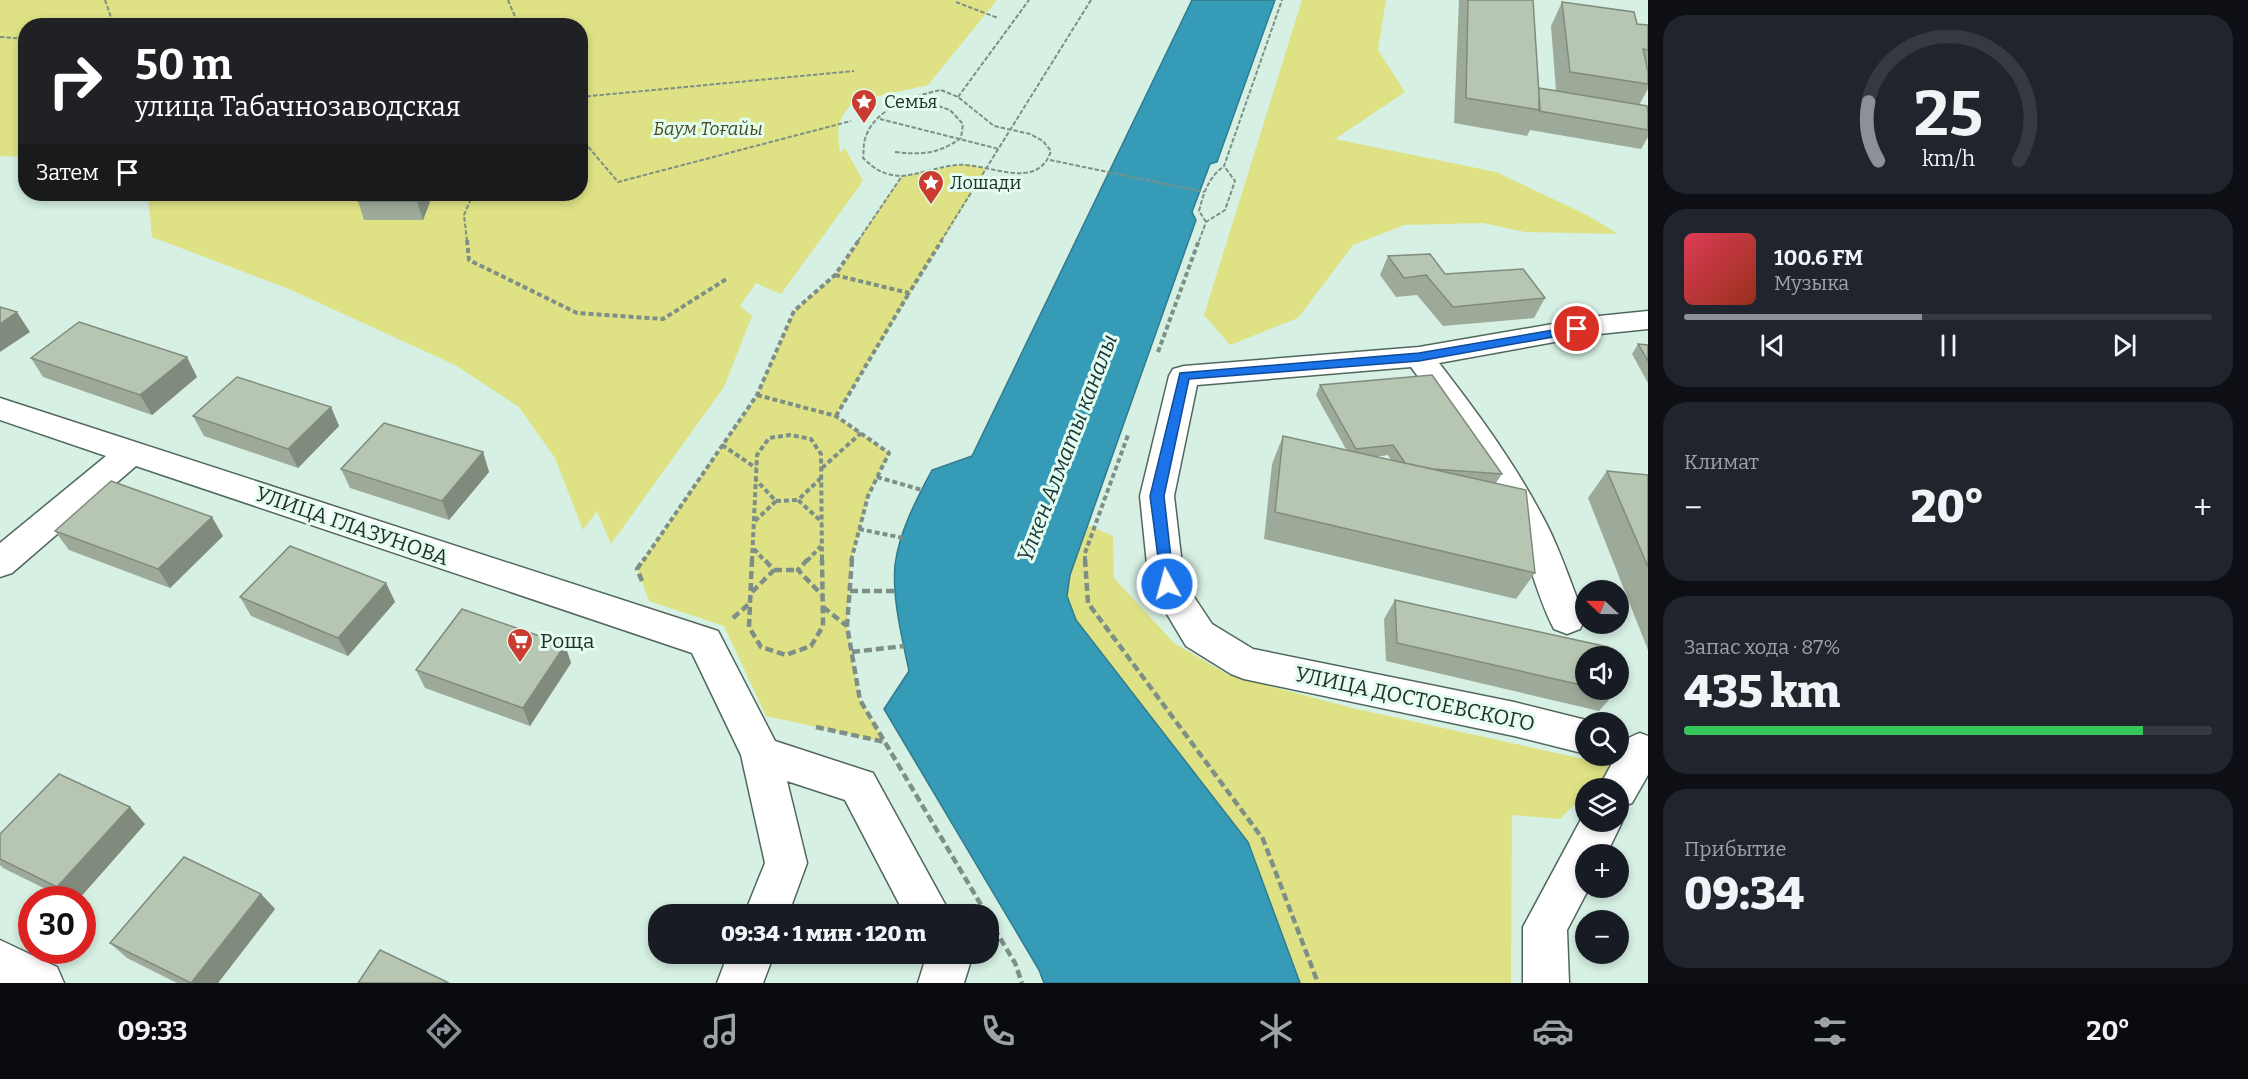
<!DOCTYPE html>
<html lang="ru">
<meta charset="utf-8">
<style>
body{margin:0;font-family:Bitter,serif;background:#20242c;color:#f1f3f6;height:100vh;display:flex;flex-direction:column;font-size:22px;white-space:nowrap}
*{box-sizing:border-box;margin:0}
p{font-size:20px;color:#9ea1a6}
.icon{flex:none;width:33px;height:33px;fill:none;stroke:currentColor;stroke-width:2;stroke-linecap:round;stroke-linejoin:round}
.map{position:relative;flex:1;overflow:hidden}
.details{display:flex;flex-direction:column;gap:15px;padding:15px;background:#0d0f14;width:600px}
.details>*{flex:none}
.top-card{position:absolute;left:18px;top:18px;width:570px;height:183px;border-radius:24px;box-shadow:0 3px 9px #0003;background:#202124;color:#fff;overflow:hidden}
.needle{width:39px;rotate:292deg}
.fabs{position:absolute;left:1575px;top:580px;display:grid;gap:12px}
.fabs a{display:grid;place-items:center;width:54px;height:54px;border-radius:50%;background:#171b24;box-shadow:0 3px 9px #0003;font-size:30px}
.speed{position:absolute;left:18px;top:886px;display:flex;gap:12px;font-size:30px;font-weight:700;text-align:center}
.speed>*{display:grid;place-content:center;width:78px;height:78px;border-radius:50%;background:#171b24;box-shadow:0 3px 9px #0003;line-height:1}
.speed .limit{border:9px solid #d22;background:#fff;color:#111}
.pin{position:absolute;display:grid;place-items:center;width:51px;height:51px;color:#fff;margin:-26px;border:3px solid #fff;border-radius:50%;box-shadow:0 2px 6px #0007}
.me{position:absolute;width:66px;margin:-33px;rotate:353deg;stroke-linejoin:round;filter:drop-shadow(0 0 4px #0008)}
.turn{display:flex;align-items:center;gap:21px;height:126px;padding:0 18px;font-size:27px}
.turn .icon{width:78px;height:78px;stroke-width:2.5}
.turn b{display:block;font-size:42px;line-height:51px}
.then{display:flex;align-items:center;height:57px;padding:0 18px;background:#0003;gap:12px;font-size:22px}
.big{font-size:45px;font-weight:800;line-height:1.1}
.details .widget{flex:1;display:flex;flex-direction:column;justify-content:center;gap:9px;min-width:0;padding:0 21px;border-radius:24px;background:#20242c}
.details .dial{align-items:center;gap:0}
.dial svg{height:156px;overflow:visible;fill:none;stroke:#363941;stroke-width:7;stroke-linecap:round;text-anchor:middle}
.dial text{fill:#f1f3f6;stroke:none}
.song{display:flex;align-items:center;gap:18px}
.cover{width:72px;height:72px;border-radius:9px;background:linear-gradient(135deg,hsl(350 70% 55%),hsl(10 70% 35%))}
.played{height:6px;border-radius:3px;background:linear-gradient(90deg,#8c9099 45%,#363941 45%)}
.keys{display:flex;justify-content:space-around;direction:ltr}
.heat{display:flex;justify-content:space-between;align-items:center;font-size:33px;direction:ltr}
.charge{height:9px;border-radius:4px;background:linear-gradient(90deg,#34c759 87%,#363941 0)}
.trip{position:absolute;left:648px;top:904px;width:351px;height:60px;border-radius:24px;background:#171b24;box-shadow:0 3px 9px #0003;font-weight:800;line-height:60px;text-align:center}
.tabs{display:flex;height:96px;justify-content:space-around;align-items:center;background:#090b0e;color:#9ea1a6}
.tabs .icon{width:42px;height:42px}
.tabs .selected{color:#8c9099}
.tabs b{font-size:27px;color:#f1f3f6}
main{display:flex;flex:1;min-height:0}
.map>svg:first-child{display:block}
.green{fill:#dee285}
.water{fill:#369bb7;stroke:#317b8d;stroke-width:1.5}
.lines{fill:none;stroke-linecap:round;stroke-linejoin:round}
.minor-casing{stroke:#51675d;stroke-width:3}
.path-far2{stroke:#7d8f86;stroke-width:2;stroke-dasharray:4.5 2;stroke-linecap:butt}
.path-far1{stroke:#7d8f86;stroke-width:4;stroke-dasharray:5 3;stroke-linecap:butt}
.path{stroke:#7d8f86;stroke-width:4.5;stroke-dasharray:8 4;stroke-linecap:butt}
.minor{fill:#fff;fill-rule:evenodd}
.wall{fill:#9daa99;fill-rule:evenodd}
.shaded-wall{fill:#808b7d}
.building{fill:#b7c6b2;stroke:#808b7d;stroke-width:1.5}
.route{fill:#1a73e8;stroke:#114b97;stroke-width:1.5}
.labels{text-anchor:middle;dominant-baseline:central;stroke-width:6;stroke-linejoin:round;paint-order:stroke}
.far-poi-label{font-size:18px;fill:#262f2b;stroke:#e3fdf0;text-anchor:start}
.far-park-label{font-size:18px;font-style:italic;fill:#484a20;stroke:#e3fdf0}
.street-label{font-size:21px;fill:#262f2b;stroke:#e3fdf0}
.poi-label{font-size:21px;fill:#262f2b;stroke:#e3fdf0;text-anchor:start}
.water-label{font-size:22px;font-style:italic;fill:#1c3239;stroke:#e3fdf0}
</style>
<main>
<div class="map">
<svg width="1648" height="983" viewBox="0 0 1648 983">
<rect width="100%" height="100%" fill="#d6f0e3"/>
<path class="green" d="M0 0H997L928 85 866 99V91C841 113 835 119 840 153L845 148 863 181 781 294 756 283 740 306 752 316 724 387 611 544 597 511 583 530 555 458 519 407 455 365 289 289 152 237 148 194H580V26H26L25 157 0 156Z
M1302 0H1386L1378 50 1405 92 1335 139 1496 172 1587 215 1618 234 1525 232 1483 223 1404 225 1353 245 1298 318 1230 345 1204 315Z
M966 164 986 169 836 416 889 453 868 496 851 562 847 626 860 700 885 742 766 716 724 626 649 601 637 569 757 395 794 311 835 275 902 176Z
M1088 525 1113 536 1114 578 1174 643 1229 675 1352 708 1615 766 1591 789H1586L1585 794 1560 819 1512 815 1511 983H1300L1298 976 1076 620 1067 596 1070 576Z"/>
<path class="water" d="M1192 0H1275L1217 162 1210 164 1192 212 1196 220 1070 575 1067 596 1076 620 1248 842 1300 983H1044L1039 970 884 709 909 671C902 638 892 598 895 565 899 532 917 498 932 470L972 456Z"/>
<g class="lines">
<defs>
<path id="minor" d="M1648 311V329L1599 334 1439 363C1480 416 1519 469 1549 529 1563 558 1573 589 1585 619L1580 629 1567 634 1554 629C1537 597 1530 560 1514 526 1486 469 1448 418 1411 367L1197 385 1174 496 1184 582 1212 624 1253 649 1514 702 1586 720 1595 723H1586V754L1514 736 1244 679 1231 674 1186 646 1149 584 1140 496 1169 376 1173 369 1184 366 1419 347 1599 316Z
M0 398 718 631 775 741 873 773 951 915H905L845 800 787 781 807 863 788 915H744L765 863 741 755 692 653 136 466 12 573 0 577V543L106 456 0 420Z
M1640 733 1648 736V775L1632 803 1618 808V789H1598L1616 756H1618C1619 742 1629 737 1640 733Z
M1586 810V822H1618V814L1622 822 1606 855H1586V888H1589L1567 930 1569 983H1523V927Z
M0 940 57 967 64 983H0Z
M728 954H774L763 983H717Z
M927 954H973L964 983H918Z"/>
</defs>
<use href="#minor" class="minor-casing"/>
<path class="path-far2" d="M105 0 114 26
M508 0 519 26
M956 2 998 18
M0 37 26 39
M941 90 958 97 994 126 1030 134 1043 141 1051 151C1037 193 988 162 956 165 938 167 920 174 902 176 883 175 876 170 863 158 864 152 863 145 865 139 874 108 913 96 941 90Z
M580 97 854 71
M958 97 1029 0
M880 119 999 149
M580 137 618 182 851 121
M895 152C921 155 939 154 961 138L963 124 950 110 932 104
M1050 160 1204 192
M1206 222 1199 211C1204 192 1208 178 1224 166
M467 241 464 215 473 194
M858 241 902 176
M941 241 1091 0
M1199 241 1206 222 1225 210 1235 181 1224 166 1282 0"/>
<path class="path-far1" d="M467 240 469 260 577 313 663 319 728 278
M835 275 909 293 942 240
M1158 352 1199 240
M757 395 836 416 889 453 868 496 851 561
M836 416 909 293
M722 445 756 468
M822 468 861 433
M877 477 922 490
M821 478 798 500 822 522
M776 501 798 500
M755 521 776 501 756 480
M859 529 903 538
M754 549 765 561
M643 561 757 395 794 311 835 275 859 240
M752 561 757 455 769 438 790 435 811 439 821 454 822 561
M807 561 821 546
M1085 561V553L1128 435"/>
<path class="path" d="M752 559 749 627 761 647 786 655 811 646 823 626 822 559
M808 559 798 570 822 595
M852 559 847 626 860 700 987 915
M1085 559 1088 603 1263 839 1318 983
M774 570H798
M642 581 637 569 644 559
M850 591H897
M752 592 774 570 764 559
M823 607 847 626
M733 618 750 603
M852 652 904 646
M816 727 885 742
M988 918 1015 963 1022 983"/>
<use href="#minor" class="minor"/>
</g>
<path class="wall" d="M1459 0H1533L1539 88 1556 91 1551 26 1562 2 1637 24 1648 25V89L1639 105 1648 113V137L1641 149 1530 130 1527 136 1454 123Z
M362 194H433L423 220H364L358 201Z
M1388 256 1445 274 1545 298 1534 318 1443 326 1417 295 1396 297 1380 275Z
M1638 344 1648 345V383L1632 354Z
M31 358 197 377 152 415 43 377Z
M1320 385 1502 474 1496 483 1535 573 1516 599 1264 539 1272 464 1283 436 1347 451 1316 395ZM1388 455 1391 460 1375 457Z
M331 407 339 426 298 468 204 436 193 416Z
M483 452 489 472 449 520 350 488 341 469Z
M1607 471 1648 475V650L1588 498Z
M55 531 223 536 170 588 69 550Z
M386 583 395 602 348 656 251 616 240 597Z
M1395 600 1586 657V690H1615L1616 692 1599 711 1386 661 1384 619Z
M565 645 571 663 530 726 425 688 416 670Z
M145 824 78 900H68L3 868 0 865V834Z
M261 894 275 909 218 983H177L127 958 110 943Z"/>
<path class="shaded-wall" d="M420 194H433L423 220 417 201Z
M17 312 30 332 0 352V324Z
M187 357 197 377 152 415 140 395Z
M331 407 339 426 298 468 288 449Z
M483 452 489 472 449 520 442 501Z
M212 517 223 536 170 588 158 569Z
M386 583 395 602 348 656 338 638Z
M565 645 571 663 530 726 523 708Z
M130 807 145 824 78 900H71L57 887Z
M261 894 275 909 218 983H191Z"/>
<path class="building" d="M1468 0H1533L1540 110 1466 98Z
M1562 2 1634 12 1637 24 1648 25V50L1643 49 1648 72V84L1570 72Z
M1539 88 1647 106 1648 113V130L1539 111Z
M362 194H420L417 201H358Z
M1430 254 1445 274 1523 269 1545 298 1453 307 1426 275 1404 278 1388 256Z
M0 307 17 312 0 324Z
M79 322 187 357 140 395 31 358Z
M1638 344 1648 345V361Z
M1432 375 1502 474 1433 469 1405 463 1393 445 1356 449 1320 385Z
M237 377 331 407 288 449 193 416Z
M384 423 483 452 442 501 341 469Z
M1283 436 1526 490 1535 573 1275 512Z
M1607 471 1648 475V567Z
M111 481 212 517 158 569 55 531Z
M290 546 386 583 338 638 240 597Z
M1395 600 1608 647 1610 657H1586V686L1397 643Z
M462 609 565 645 523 708 416 670Z
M1605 690H1615L1616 692Z
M59 774 130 807 57 887 0 859V834Z
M184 857 261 894 191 983 110 943Z
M380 950 449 983H358Z"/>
<path class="route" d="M1577 326 1583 329 1581 332 1419 361 1189 379 1164 496 1174 584 1172 588H1162L1150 496 1180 373 1419 353Z"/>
<defs>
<symbol id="sight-pin" viewBox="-11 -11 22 30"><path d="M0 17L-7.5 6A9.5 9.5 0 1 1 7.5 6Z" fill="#c93c2f" stroke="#e3fdf0"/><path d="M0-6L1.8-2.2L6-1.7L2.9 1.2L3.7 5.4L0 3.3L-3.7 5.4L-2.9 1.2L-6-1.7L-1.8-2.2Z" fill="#fff"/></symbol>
<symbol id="supermarket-pin" viewBox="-11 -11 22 30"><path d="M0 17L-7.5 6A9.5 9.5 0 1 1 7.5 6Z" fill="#c93c2f" stroke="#e3fdf0"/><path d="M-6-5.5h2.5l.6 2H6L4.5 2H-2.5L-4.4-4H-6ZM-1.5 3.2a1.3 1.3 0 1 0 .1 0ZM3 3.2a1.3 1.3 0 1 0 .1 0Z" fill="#fff"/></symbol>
</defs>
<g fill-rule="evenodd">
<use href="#sight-pin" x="849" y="87" width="30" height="40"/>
<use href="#sight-pin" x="916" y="168" width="30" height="40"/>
<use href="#supermarket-pin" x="505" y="626" width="30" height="40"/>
</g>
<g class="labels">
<g class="far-poi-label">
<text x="884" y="102">Семья</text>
<text x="950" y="183">Лошади</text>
</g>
<g class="far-park-label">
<text x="708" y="129">Баум Тоғайы</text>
</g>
<g class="street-label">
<text transform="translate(352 526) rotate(19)">УЛИЦА ГЛАЗУНОВА</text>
<text transform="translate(1415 699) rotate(12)">УЛИЦА ДОСТОЕВСКОГО</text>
</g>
<g class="poi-label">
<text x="540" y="641">Роща</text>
</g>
<g class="water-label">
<text transform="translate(1067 448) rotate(-69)">Үлкен Алматы каналы</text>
</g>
</g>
</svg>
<div class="fabs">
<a><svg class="needle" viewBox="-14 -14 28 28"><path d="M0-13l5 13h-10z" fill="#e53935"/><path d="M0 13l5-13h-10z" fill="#9ea1a6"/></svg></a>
<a><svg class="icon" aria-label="sound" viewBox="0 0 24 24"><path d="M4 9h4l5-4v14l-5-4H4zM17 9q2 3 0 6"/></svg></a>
<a><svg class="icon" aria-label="search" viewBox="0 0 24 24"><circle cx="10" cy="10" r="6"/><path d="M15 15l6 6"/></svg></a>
<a><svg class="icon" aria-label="layers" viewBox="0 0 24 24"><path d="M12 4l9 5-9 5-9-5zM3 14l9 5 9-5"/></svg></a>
<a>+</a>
<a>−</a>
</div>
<div class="speed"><div class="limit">30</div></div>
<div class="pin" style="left:1577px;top:329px;background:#d93025"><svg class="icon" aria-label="arrive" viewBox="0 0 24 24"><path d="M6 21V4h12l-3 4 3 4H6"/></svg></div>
<svg class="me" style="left:1167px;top:584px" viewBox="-20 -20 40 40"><circle r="17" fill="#1a73e8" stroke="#fff" stroke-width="3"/><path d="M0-11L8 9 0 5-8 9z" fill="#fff"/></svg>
<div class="trip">09:34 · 1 мин · 120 m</div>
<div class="top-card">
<div class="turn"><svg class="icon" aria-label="right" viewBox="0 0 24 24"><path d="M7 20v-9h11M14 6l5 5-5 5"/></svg><div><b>50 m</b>улица Табачнозаводская</div></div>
<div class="then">Затем<svg class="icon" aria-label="arrive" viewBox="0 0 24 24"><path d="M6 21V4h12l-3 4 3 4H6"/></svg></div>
</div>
</div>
<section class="details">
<div class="widget dial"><svg viewBox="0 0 100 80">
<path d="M14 69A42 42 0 1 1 86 69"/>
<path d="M14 69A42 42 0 0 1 9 39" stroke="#8c9099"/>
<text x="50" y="56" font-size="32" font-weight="700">25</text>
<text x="50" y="72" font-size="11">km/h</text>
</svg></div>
<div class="widget">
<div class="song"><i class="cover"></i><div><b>100.6 FM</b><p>Музыка</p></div></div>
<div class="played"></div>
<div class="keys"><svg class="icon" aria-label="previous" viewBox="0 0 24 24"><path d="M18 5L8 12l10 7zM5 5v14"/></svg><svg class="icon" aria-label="pause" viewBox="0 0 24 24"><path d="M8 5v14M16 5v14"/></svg><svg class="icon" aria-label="next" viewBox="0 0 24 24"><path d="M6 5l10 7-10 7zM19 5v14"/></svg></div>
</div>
<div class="widget"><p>Климат</p>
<div class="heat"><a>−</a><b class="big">20°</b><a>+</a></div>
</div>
<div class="widget"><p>Запас хода · 87%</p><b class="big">435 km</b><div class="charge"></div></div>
<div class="widget"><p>Прибытие</p><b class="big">09:34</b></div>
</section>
</main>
<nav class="tabs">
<b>09:33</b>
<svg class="icon selected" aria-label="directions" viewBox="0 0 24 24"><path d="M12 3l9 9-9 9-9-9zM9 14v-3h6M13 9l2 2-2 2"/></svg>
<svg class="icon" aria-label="music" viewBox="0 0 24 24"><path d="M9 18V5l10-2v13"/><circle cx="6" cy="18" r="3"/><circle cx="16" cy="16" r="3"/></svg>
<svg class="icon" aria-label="phone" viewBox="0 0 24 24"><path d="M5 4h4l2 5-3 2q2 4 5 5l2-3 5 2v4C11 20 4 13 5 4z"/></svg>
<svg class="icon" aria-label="climate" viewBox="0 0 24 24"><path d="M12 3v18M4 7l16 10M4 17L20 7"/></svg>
<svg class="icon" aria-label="car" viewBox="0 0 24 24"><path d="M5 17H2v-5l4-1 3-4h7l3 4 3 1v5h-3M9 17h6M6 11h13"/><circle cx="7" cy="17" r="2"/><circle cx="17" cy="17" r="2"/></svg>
<svg class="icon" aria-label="filters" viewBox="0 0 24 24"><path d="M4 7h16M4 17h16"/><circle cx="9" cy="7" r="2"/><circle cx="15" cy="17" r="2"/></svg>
<b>20°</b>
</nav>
